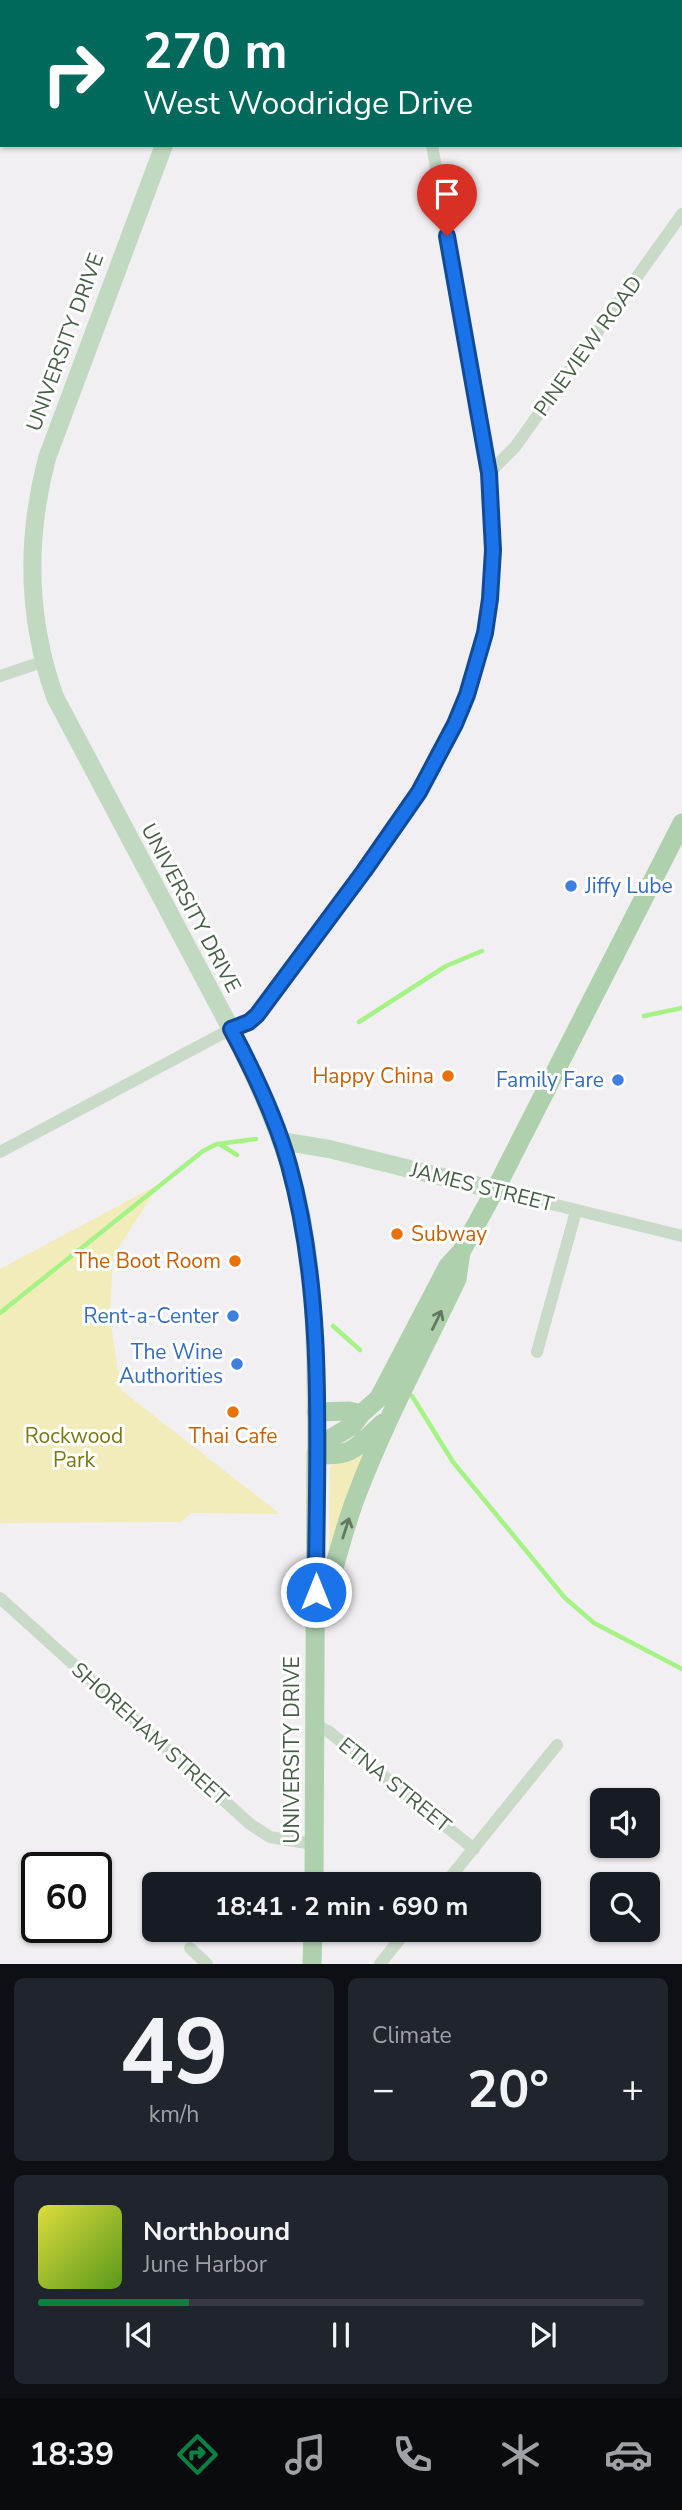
<!DOCTYPE html>
<meta charset="utf-8">
<style>
body{margin:0;font-family:"Nunito Sans",sans-serif;background:#20242c;color:#f1f3f6;height:100vh;display:flex;flex-direction:column;font-size:26px;white-space:nowrap}
*{box-sizing:border-box;margin:0}
p{font-size:23px;color:#9ea1a6}
.icon{flex:none;width:38px;height:38px;fill:none;stroke:currentColor;stroke-width:2;stroke-linecap:round;stroke-linejoin:round}
.map{position:relative;height:1964px;overflow:hidden}
.sheet{display:flex;flex-direction:column;gap:14px;padding:14px;background:#0d0f14;flex:1}
.sheet>*{flex:none}
.top-card{position:absolute;left:0px;top:0px;width:682px;height:147px;box-shadow:0 2px 5px #0004;background:#00695c;color:#fff;overflow:hidden}
.buttons{position:absolute;left:590px;top:1788px;display:grid;gap:14px}
.buttons a{display:grid;place-items:center;width:70px;height:70px;border-radius:10px;background:#171b24;box-shadow:0 2px 5px #0004;font-size:35px}
.speed{position:absolute;left:21px;top:1852px;display:flex;gap:14px;font-size:35px;font-weight:700;text-align:center}
.speed>*{display:grid;place-content:center;width:91px;height:91px;border-radius:50%;background:#171b24;box-shadow:0 2px 5px #0004;line-height:1}
.speed .limit{border:4px solid #111;border-radius:10px;background:#fff;color:#111}
.pin{position:absolute;display:grid;place-items:center;width:60px;height:60px;color:#fff;margin:-72px -30px;border-radius:50% 50% 50% 0;rotate:-45deg;box-shadow:0 0 7px #0007}
.pin .icon{rotate:45deg}
.me{position:absolute;width:77px;margin:-38px;rotate:0deg;stroke-linejoin:round;filter:drop-shadow(0 0 5px #0008)}
.turn{display:flex;align-items:center;gap:24px;height:147px;padding:0 28px;font-size:32px}
.turn .icon{width:91px;height:91px;stroke-width:2.5}
.turn b{display:block;font-size:49px;line-height:60px}
.big{font-size:52px;font-weight:700;line-height:1.1}
.sheet .card{flex:1;display:flex;flex-direction:column;justify-content:center;gap:10px;min-width:0;padding:0 24px;border-radius:10px;background:#20242c}
.sheet .dial{align-items:center;gap:0}
.dial b{font-size:91px;line-height:1}
.song{display:flex;align-items:center;gap:21px}
.cover{width:84px;height:84px;border-radius:10px;background:linear-gradient(135deg,hsl(60 70% 55%),hsl(90 70% 35%))}
.played{height:7px;border-radius:4px;background:linear-gradient(90deg,#0b8043 25%,#363941 25%)}
.keys{display:flex;justify-content:space-around;direction:ltr}
.heat{display:flex;justify-content:space-between;align-items:center;font-size:38px;direction:ltr}
.sheet .tiles{flex:1;display:grid;gap:14px;grid-template-columns:1fr 1fr}
.card:last-child{grid-column:span 2}
.trip{position:absolute;left:142px;top:1872px;width:399px;height:70px;border-radius:10px;background:#171b24;box-shadow:0 2px 5px #0004;font-weight:700;line-height:70px;text-align:center}
.dock{display:flex;height:112px;justify-content:space-around;align-items:center;background:#090b0e;color:#9ea1a6}
.dock .icon{width:49px;height:49px}
.dock .selected{color:#0b8043}
.dock b{font-size:32px;color:#f1f3f6}
.map>svg:first-child{display:block}
.green{fill:#f2ecbb}
.lines{fill:none;stroke-linecap:round;stroke-linejoin:round}
.stream{stroke:#a5f285;stroke-width:4.5}
.street{stroke:#c9dac8;stroke-width:12}
.secondary{stroke:#c1d9c1;stroke-width:18}
.primary{stroke:#aed0ad;stroke-width:19}
.oneway{stroke:#617a60}
.route-casing{stroke:#114b97;stroke-width:18}
.route{stroke:#1a73e8;stroke-width:12}
.shop-dot{fill:#3f7fe0;stroke:#fff;stroke-width:2.5}
.food-dot{fill:#e8710a;stroke:#fff;stroke-width:2.5}
.labels{text-anchor:middle;dominant-baseline:central;stroke-width:6;stroke-linejoin:round;paint-order:stroke}
.street-label{font-size:21px;fill:#475e46;stroke:#fff}
.shop-label{font-size:21px;fill:#366cbe;stroke:#fff;text-anchor:end}
.food-label{font-size:21px;fill:#c56008;stroke:#fff;text-anchor:end}
.park-label{font-size:21px;fill:#797911;stroke:#fff}
</style>
<div class="map">
<svg width="682" height="1964" viewBox="0 0 682 1964">
<rect width="100%" height="100%" fill="#f1eff2"/>
<path class="green" d="M159 1184 113 1257 110 1318 121 1390 280 1514 191 1513 181 1522 0 1523V1269Z
M369 1452 329 1555 330 1467 333 1464Z"/>
<g class="lines">
<path class="stream" d="M644 1016 682 1008
M359 1022 446 966 482 951
M221 1145 237 1155
M0 1313 203 1151 217 1144 256 1139
M333 1326 360 1350
M412 1396 453 1462 565 1598 594 1623 682 1669"/>
<path class="street" d="M408 0V2
M489 473 515 447 682 214
M0 676 42 662
M0 1152 231 1029 249 1022 257 1015C286 976 316 936 345 896 405 816 466 732 485 631 495 579 494 526 489 473L432 145
M495 1190 682 1236
M537 1352 576 1211
M0 1598 250 1824 270 1837 313 1844
M314 1725 328 1731 474 1849
M444 1885 557 1745
M190 1948 207 1964
M380 1964 407 1930"/>
<path class="secondary" d="M218 2 219 0
M347 2 352 0
M0 127H2
M164 145 47 458C26 538 27 619 55 697L241 1048C259 1085 275 1122 288 1162 317 1256 316 1357 316 1454
M281 1141 329 1149 495 1190"/>
<path class="primary" d="M316 1412 349 1411 361 1414
M316 1454 328 1440 352 1426 361 1414 379 1398 448 1266 461 1252 495 1190 682 823
M316 1454C354 1458 358 1445 383 1423
M323 1610C333 1572 342 1534 356 1497 384 1422 423 1351 457 1279L461 1252
M314 1885 316 1454
M312 1964 313 1930"/>
</g>
<defs><path id="oneway-shaft" d="M-6 0H5M1.5-3L5.5 0L1.5 3" fill="none" stroke-width="1.6" stroke-linecap="round" stroke-linejoin="round" transform="scale(1.75)"/></defs>
<g class="oneway">
<use href="#oneway-shaft" transform="translate(437 1320) rotate(-64)"/>
<use href="#oneway-shaft" transform="translate(346 1528) rotate(-72)"/>
</g>
<g class="lines">
<defs>
<path id="route" d="M316 1592C316 1451 327 1303 289 1165 276 1118 254 1072 231 1029L249 1022 257 1015 364 871 419 792 455 724 467 695 485 633 490 599 493 550 489 473 447 236"/>
</defs>
<use href="#route" class="route-casing"/>
<use href="#route" class="route"/>
</g>
<g class="shop-dot">
<circle cx="571" cy="886" r="7"/>
<circle cx="618" cy="1080" r="7"/>
<circle cx="233" cy="1316" r="7"/>
<circle cx="237" cy="1364" r="7"/>
</g>
<g class="food-dot">
<circle cx="448" cy="1076" r="7"/>
<circle cx="397" cy="1234" r="7"/>
<circle cx="235" cy="1261" r="7"/>
<circle cx="233" cy="1412" r="7"/>
</g>
<g class="labels">
<g class="street-label">
<text transform="translate(65 342) rotate(-70)">UNIVERSITY DRIVE</text>
<text transform="translate(588 346) rotate(-54)">PINEVIEW ROAD</text>
<text transform="translate(191 908) rotate(62)">UNIVERSITY DRIVE</text>
<text transform="translate(482 1187) rotate(14)">JAMES STREET</text>
<text transform="translate(150 1734) rotate(42)">SHOREHAM STREET</text>
<text transform="translate(292 1750) rotate(-90)">UNIVERSITY DRIVE</text>
<text transform="translate(395 1785) rotate(39)">ETNA STREET</text>
</g>
<g class="shop-label">
<text x="585" y="886" text-anchor="start">Jiffy Lube</text>
<text x="604" y="1080">Family Fare</text>
<text x="219" y="1316">Rent-a-Center</text>
<text x="223" y="1352">The Wine<tspan x="223" dy="24">Authorities</tspan></text>
</g>
<g class="food-label">
<text x="434" y="1076">Happy China</text>
<text x="411" y="1234" text-anchor="start">Subway</text>
<text x="221" y="1261">The Boot Room</text>
<text x="233" y="1436" text-anchor="middle">Thai Cafe</text>
</g>
<g class="park-label">
<text x="74" y="1436">Rockwood<tspan x="74" dy="24">Park</tspan></text>
</g>
</g>
</svg>
<div class="buttons">
<a><svg class="icon" aria-label="sound" viewBox="0 0 24 24"><path d="M4 9h4l5-4v14l-5-4H4zM17 9q2 3 0 6"/></svg></a>
<a><svg class="icon" aria-label="search" viewBox="0 0 24 24"><circle cx="10" cy="10" r="6"/><path d="M15 15l6 6"/></svg></a>
</div>
<div class="speed"><div class="limit">60</div></div>
<div class="pin" style="left:447px;top:236px;background:#d93025"><svg class="icon" aria-label="arrive" viewBox="0 0 24 24"><path d="M6 21V4h12l-3 4 3 4H6"/></svg></div>
<svg class="me" style="left:316px;top:1592px" viewBox="-20 -20 40 40"><circle r="17" fill="#1a73e8" stroke="#fff" stroke-width="3"/><path d="M0-11L8 9 0 5-8 9z" fill="#fff"/></svg>
<div class="trip">18:41 · 2 min · 690 m</div>
<div class="top-card">
<div class="turn"><svg class="icon" aria-label="right" viewBox="0 0 24 24"><path d="M7 20v-9h11M14 6l5 5-5 5"/></svg><div><b>270 m</b>West Woodridge Drive</div></div>
</div>
</div>
<section class="sheet">
<div class="tiles">
<div class="card dial"><b>49</b><p>km/h</p></div>
<div class="card"><p>Climate</p>
<div class="heat"><a>−</a><b class="big">20°</b><a>+</a></div>
</div>
<div class="card">
<div class="song"><i class="cover"></i><div><b>Northbound</b><p>June Harbor</p></div></div>
<div class="played"></div>
<div class="keys"><svg class="icon" aria-label="previous" viewBox="0 0 24 24"><path d="M18 5L8 12l10 7zM5 5v14"/></svg><svg class="icon" aria-label="pause" viewBox="0 0 24 24"><path d="M8 5v14M16 5v14"/></svg><svg class="icon" aria-label="next" viewBox="0 0 24 24"><path d="M6 5l10 7-10 7zM19 5v14"/></svg></div>
</div>
</div>
</section>
<nav class="dock">
<b>18:39</b>
<svg class="icon selected" aria-label="directions" viewBox="0 0 24 24"><path d="M12 3l9 9-9 9-9-9zM9 14v-3h6M13 9l2 2-2 2"/></svg>
<svg class="icon" aria-label="music" viewBox="0 0 24 24"><path d="M9 18V5l10-2v13"/><circle cx="6" cy="18" r="3"/><circle cx="16" cy="16" r="3"/></svg>
<svg class="icon" aria-label="phone" viewBox="0 0 24 24"><path d="M5 4h4l2 5-3 2q2 4 5 5l2-3 5 2v4C11 20 4 13 5 4z"/></svg>
<svg class="icon" aria-label="climate" viewBox="0 0 24 24"><path d="M12 3v18M4 7l16 10M4 17L20 7"/></svg>
<svg class="icon" aria-label="car" viewBox="0 0 24 24"><path d="M5 17H2v-5l4-1 3-4h7l3 4 3 1v5h-3M9 17h6M6 11h13"/><circle cx="7" cy="17" r="2"/><circle cx="17" cy="17" r="2"/></svg>
</nav>
